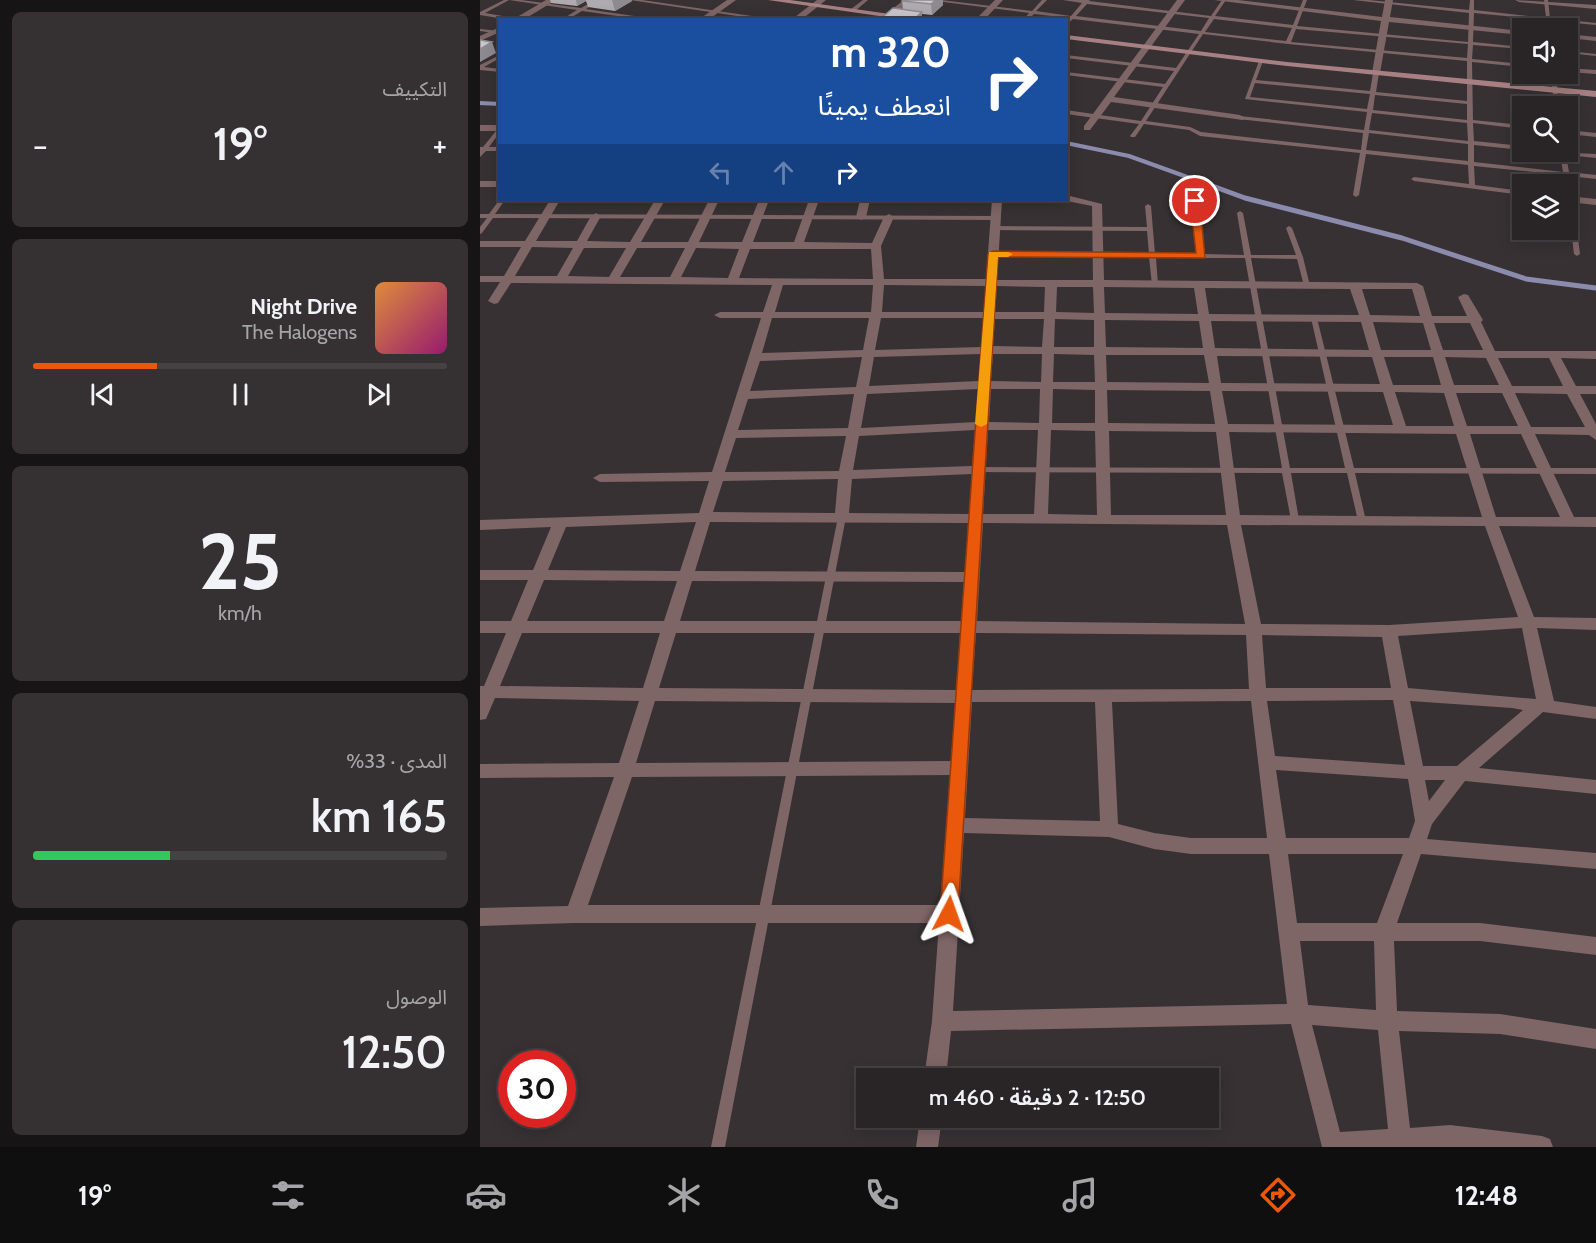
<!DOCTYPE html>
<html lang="ar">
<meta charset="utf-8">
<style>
body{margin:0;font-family:Cabin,"Noto Sans Arabic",sans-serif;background:#353133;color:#f1f3f6;direction:rtl;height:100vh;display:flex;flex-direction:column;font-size:22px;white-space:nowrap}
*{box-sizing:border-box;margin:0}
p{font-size:20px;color:#a5a5a7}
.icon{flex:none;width:33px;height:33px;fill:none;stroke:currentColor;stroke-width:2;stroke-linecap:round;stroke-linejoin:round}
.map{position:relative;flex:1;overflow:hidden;direction:ltr}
.sheet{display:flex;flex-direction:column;gap:12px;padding:12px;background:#171415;width:480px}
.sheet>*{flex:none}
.hud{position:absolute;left:18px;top:18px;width:570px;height:183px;border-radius:0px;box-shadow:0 3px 15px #0003,0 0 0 2px #454244;direction:rtl;background:#1a4fa0;color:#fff;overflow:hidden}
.controls{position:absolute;left:1032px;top:18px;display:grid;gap:12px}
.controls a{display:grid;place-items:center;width:66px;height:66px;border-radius:0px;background:#292527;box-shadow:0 3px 15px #0003,0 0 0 2px #454244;font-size:30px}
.speed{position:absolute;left:18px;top:1050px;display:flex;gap:12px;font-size:30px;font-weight:700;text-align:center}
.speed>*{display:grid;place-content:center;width:78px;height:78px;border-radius:50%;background:#292527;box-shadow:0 3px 15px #0003,0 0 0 2px #454244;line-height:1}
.speed .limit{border:9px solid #d22;background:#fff;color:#111}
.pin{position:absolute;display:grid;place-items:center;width:51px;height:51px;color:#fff;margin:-26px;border:3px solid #fff;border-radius:50%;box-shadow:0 2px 6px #0007}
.me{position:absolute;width:66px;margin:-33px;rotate:4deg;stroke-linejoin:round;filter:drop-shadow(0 0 4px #0008)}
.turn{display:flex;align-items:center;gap:21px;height:126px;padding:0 18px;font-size:27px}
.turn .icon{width:78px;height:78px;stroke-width:2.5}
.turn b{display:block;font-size:42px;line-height:51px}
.lanes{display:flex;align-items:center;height:57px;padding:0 18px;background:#0003;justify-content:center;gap:30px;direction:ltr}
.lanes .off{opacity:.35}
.big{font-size:45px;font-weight:600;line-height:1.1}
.sheet .tile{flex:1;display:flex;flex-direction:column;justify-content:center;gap:9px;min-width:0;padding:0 21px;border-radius:9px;background:#353133}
.sheet .dial{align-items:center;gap:0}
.dial b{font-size:78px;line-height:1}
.song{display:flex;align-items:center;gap:18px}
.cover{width:72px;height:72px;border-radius:9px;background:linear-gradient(135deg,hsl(30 70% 55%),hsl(320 70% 35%))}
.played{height:6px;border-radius:3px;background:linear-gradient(90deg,#ea580c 30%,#454244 30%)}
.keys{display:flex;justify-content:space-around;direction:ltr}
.heat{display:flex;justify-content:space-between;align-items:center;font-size:33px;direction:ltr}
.charge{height:9px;border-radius:4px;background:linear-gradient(90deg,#34c759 33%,#454244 0)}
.trip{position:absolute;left:376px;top:1068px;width:363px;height:60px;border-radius:0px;background:#292527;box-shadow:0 3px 15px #0003,0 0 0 2px #454244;font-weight:600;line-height:60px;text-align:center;direction:rtl}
.dock{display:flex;height:96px;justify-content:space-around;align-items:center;background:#100f10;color:#a5a5a7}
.dock .icon{width:42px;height:42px}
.dock .on{color:#ea580c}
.dock b{font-size:27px;color:#f1f3f6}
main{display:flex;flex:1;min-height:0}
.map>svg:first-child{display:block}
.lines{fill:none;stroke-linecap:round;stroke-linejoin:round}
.stream-far1{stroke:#8b8cad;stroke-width:4}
.stream{stroke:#8b8cad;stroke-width:5}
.lane{fill:#7e6566;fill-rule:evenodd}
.street{fill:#7e6566;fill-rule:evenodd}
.secondary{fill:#a88083;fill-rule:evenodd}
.wall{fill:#aeaab0}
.shaded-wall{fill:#8d8b90}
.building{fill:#cac6cd;stroke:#8d8b90;stroke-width:1.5}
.route{fill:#ea580c;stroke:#983908;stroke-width:1.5}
.slow{fill:#f59e0b}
</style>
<main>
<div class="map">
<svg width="1116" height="1147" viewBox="0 0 1116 1147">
<rect width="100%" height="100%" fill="#373134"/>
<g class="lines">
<path class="stream-far1" d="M0 103 20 104
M586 143 649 156 721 182"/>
<path class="stream" d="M716 180 765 198 922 238 1046 279 1116 288"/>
<path class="lane" d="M24 0H41L101 8 115 0H120L106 9 182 20H166L102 11 87 20H81L97 10 29 0 5 13 46 20H30L0 15V12Z
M150 0H162L300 20H284Z
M383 0H388L375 11H371V9Z
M448 0H461L552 11 562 0H567L556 11 591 16 602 3 583 0H610L609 1 731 16 742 0H746L735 16 813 25 823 0H827L817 26 988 42 989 13 873 0H889L989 10 990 0H994V10L1066 18 1064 0H1068L1070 18 1116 23V25L1071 21V28H1067L1066 20 994 13 993 42 1042 47V49L993 45 992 59 1042 64V67L992 62 993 120 1042 125V129L993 123 994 141 1042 146V150L994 145V162L1083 172 1080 154 1074 153V152L1116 154V158L1086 155 1089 172 1116 175V179L1089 176 1090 179 1087 181 1084 179V175L994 166 995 185 1042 191V195L934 181 931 179 934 177 989 184 988 165 886 154 879 195 876 197 873 195 880 153 720 136 709 130 664 124 655 137H651L650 136 659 124 586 114V110L661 121 683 87 586 75V72L685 84 694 71 586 58V55L696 68 719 34 593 19 586 25V21L589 18 554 14 548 20H543L549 13ZM607 4 729 18 721 31 596 16ZM734 19 812 28 806 41 725 32ZM816 29 988 44 987 58 811 42ZM723 34 808 44 987 61V101L896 92 899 73 896 71 893 73 890 91 776 80 783 61 781 60 779 61 765 99 887 112 884 130 760 116 757 118 758 119 883 133 881 150 721 132 710 127 666 121ZM775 83 890 94 887 109 770 97ZM895 95 987 104V120L893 110ZM892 113 987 123 988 141 889 130ZM889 133 988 144V161L886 150Z
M0 29 20 31V34L0 31Z
M1088 51 1116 54V56L1088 53Z
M20 55V58L4 67 20 69V72L0 70V65Z
M1088 68 1116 70V74L1088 72Z
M1071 74H1076L1079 106H1074Z
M20 126V132L9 147H20V151H6L0 157V147H3Z
M1088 130 1116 133V137L1088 134Z
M1088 183 1091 185 1100 254 1097 256 1094 254 1088 205V184H1085Z
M20 199 25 200 15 214 515 216 518 218 515 220 13 218 2 233 0 234V227L7 218H0V214H9Z
M715 199 718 201 724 254 764 255 757 213 760 211 763 213 771 255H816L806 228 809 226 812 228 823 257 830 286 827 288 824 286 817 259 771 258 810 468H865L831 318 834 316 837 318 874 468H1116V474L875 473 886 521 882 524 878 521 867 473H811L819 520 815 523 811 520 802 473 495 472 494 470 498 467 802 468 765 258H676L678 285 675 287 672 285 669 257 513 256 510 254 513 252 669 254 667 231 515 230 512 228 515 226 667 227 665 206 668 204 671 206 675 254H718L712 201Z
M362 514 366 517 245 1147H231L358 517Z"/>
<path class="street" d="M66 0H76L43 20H32Z
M247 0H256L228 20H218Z
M337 0H346L321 20H311Z
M424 0H433L413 17H407V13Z
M515 0H523L504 20H495Z
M697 0H705L634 97 760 115 765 118 763 120 631 102 610 130H604V126Z
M734 0H758L902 17 905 0H913L910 17 1042 31V35L909 22 900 73 896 76 892 73 901 21Z
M1035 0 1116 5V9L1039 2Z
M20 27V32L0 41V36Z
M1088 34 1116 37V41L1088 38Z
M0 125H20V131H0Z
M0 181H20V187H0Z
M586 195 622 204 624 280 937 283 943 286 952 316H987L978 297 984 294 988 295 1003 320 1001 322 1015 351H1116V359L1081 358 1096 386H1116V394H1100L1116 424V440L1109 435 1055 434 1094 517H1116V527L1019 526 1054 617 1116 618V630L1057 628 1074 701 1116 707V719L1063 712 999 768 1116 780V794L985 781 952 824 947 839 1116 853V869L941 854 917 923H1000L1116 937V955L1000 941H914L917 1011 1020 1014 1116 1029V1049L1020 1034 919 1031 930 1128 970 1125 1062 1136 1070 1139 1073 1147H842L811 1024 471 1031 466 1078H444L452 1021 459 923H95L0 926V908L88 906 134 777 0 778V764L139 763 159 701 15 698 6 719 0 720V686H4L26 633H0V621H31L48 580H0V570H53L71 527 0 530V520L219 513 229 481 120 482 113 478 120 474 232 472 281 318H240L234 315 240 312H283L292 285 31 283 18 303 14 304 8 301 20 282H0V276H24L41 247H0V241H45L70 200H80L56 241H97L111 216 116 213 121 216 107 241 150 242 175 200H185L161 242H208L229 200H239L219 242H262L279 200H289L273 242H314L329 200H339L324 242 392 243 404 217 409 214 414 217 401 246 404 279H506L512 200H522L517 280H613L612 206 582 200H586ZM52 247 93 248 77 276H35ZM104 248H146L129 277 88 276ZM157 248H205L190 277H140ZM216 248 259 249 248 278 201 277ZM270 249H391L393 279 259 278ZM303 285H393L391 312H295ZM404 285 506 286 504 312H402ZM517 286 565 287 564 312H515ZM577 287H613L614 313 576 312ZM624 287 714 288 718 314 625 313ZM725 288 870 289 879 315 729 314ZM882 289H932L940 316 890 315ZM292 318H389L383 350 282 353ZM401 318H503L501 347 395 350ZM515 319H564L562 347 513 346ZM575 319 614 320V347H574ZM625 320 719 321 723 348 626 347ZM731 321 881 322 889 350 735 348ZM893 322 943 323 951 350H901ZM954 323H990L1003 350H963ZM501 354 499 381 389 386 394 357ZM513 354H562L561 382 511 381ZM574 354 614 355 615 382H573ZM626 355H724L729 383 627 382ZM737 356 892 357 900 384 741 383ZM382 357 376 387 270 391 280 361ZM904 357H953L961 385H913ZM965 357 1006 358 1019 385H974ZM1018 358H1069L1083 386H1032ZM498 389 496 422 381 428 387 394ZM511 389H560L559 423 509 422ZM573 389 615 390V423H572ZM627 390 730 391 735 424 628 423ZM742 391 903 392 913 425 748 424ZM915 392 964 393 974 426H926ZM976 393H1022L1038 426H987ZM1035 393 1087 394 1105 427H1051ZM374 394 368 428 258 430 268 399ZM495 430 492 466 373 470 379 436ZM508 430H558L554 514H503ZM571 430 615 431 617 515 568 514ZM629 431 736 432 746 515H631ZM749 432 976 434 1002 517 760 515ZM990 434H1041L1080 517H1016ZM366 436 359 471 245 472 256 438ZM492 474 489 514 369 513 372 479ZM358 479 355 513 233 512 243 481ZM216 522 200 571 68 570 86 527ZM230 522 488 523 485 572 215 571ZM503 523 747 525 765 624 497 621ZM761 525 1005 526 1038 617 909 625 781 624ZM64 580 197 581 184 621H47ZM212 581 484 582 481 621H200ZM1042 628 1056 699 928 688 918 636ZM42 633H180L163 688 20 686ZM196 633H480L476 690 179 688ZM496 633 766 635 769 689 492 690ZM782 635 902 637 911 688H786ZM913 700 925 765 795 756 787 701ZM175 701 475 703 471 761 156 763ZM771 701 787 838H711L674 833 638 824 632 702ZM930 701 1032 708 1043 710 977 766H943ZM492 702H615L620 821 485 818ZM796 770 928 779 935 821 929 838H806ZM470 775 460 905H108L152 777ZM945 780H965L949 801ZM484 833 629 837 674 849 711 854H789L807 1004 473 1011ZM808 854H923L897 923H817ZM820 941H894L896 1010 828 1005ZM832 1025 898 1030 908 1129 860 1132Z
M1088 196 1116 199V205L1088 202Z
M380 200H390L386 217 381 220 376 217Z
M440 1118H462L458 1147H436Z"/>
<path class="secondary" d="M288 0H310L453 20H427Z
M586 35 807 62 1116 91V97L807 66 586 39Z"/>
</g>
<path class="wall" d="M70 0H151L152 1 135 11 108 7 106 1 97 6 71 3Z
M423 0H463V5L452 15 442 14V20H400L423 10 422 1Z"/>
<path class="shaded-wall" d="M96 0H106V1L97 6Z
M132 0H151L152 1 135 11Z
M456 0H463V5L452 15 451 4Z
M442 12V20H433Z
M12 42 16 53 0 62V49Z"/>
<path class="building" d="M423 0H456L451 4 422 1Z
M413 8 442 12 433 20 400 19Z
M0 40 12 42 0 49Z"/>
<path class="route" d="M715 198 720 201 725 258 518 257 478 914 475 920 469 922 462 920 460 914 508 254 513 251 716 253 710 201Z"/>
<path class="slow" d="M509 252H528L533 254 528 257H518L507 424 501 427 495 424Z"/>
</svg>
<div class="controls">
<a><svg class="icon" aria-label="sound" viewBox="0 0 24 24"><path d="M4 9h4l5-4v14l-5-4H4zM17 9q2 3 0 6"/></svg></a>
<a><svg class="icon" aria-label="search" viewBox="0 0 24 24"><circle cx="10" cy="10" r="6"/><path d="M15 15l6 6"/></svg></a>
<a><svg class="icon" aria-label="layers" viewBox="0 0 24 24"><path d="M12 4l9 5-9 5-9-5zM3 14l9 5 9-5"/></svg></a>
</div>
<div class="speed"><div class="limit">30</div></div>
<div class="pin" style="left:715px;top:201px;background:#d93025"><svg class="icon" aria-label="arrive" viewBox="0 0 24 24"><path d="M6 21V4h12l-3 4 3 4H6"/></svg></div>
<svg class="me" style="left:469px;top:914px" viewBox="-20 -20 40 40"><path d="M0-17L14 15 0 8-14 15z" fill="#ea580c" stroke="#fff" stroke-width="4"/></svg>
<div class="trip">12:50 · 2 دقيقة · 460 m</div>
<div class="hud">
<div class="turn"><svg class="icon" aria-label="right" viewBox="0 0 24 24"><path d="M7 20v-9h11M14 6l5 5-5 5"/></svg><div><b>320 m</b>انعطف يمينًا</div></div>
<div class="lanes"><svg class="icon off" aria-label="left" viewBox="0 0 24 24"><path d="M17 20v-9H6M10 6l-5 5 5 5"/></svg><svg class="icon off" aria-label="ahead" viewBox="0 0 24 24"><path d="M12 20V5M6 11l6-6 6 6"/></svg><svg class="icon" aria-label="right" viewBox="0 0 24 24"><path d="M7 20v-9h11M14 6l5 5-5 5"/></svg></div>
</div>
</div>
<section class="sheet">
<div class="tile"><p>التكييف</p>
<div class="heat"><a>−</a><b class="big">19°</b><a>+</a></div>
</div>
<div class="tile">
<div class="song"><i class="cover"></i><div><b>Night Drive</b><p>The Halogens</p></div></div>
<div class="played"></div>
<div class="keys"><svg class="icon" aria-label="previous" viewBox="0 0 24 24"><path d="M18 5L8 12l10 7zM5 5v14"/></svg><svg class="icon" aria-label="pause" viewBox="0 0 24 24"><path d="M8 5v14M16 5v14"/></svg><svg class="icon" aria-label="next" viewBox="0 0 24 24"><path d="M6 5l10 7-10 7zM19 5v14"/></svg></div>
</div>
<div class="tile dial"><b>25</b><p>km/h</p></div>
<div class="tile"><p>المدى · 33%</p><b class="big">165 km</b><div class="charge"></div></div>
<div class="tile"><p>الوصول</p><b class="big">12:50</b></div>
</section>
</main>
<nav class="dock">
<b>12:48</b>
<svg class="icon on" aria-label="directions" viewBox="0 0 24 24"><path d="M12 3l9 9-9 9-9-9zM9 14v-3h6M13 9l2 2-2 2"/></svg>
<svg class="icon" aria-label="music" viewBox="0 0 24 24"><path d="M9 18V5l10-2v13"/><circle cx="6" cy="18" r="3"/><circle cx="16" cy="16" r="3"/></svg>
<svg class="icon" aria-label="phone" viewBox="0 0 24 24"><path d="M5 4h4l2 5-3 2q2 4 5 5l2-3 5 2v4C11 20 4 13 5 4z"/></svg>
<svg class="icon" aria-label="climate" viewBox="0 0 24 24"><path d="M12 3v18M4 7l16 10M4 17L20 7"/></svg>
<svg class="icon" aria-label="car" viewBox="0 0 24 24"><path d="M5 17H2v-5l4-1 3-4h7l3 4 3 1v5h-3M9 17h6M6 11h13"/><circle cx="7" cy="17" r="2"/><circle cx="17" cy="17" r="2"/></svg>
<svg class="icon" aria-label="filters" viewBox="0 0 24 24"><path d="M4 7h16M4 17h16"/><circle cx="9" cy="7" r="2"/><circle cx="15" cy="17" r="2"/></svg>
<b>19°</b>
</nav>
